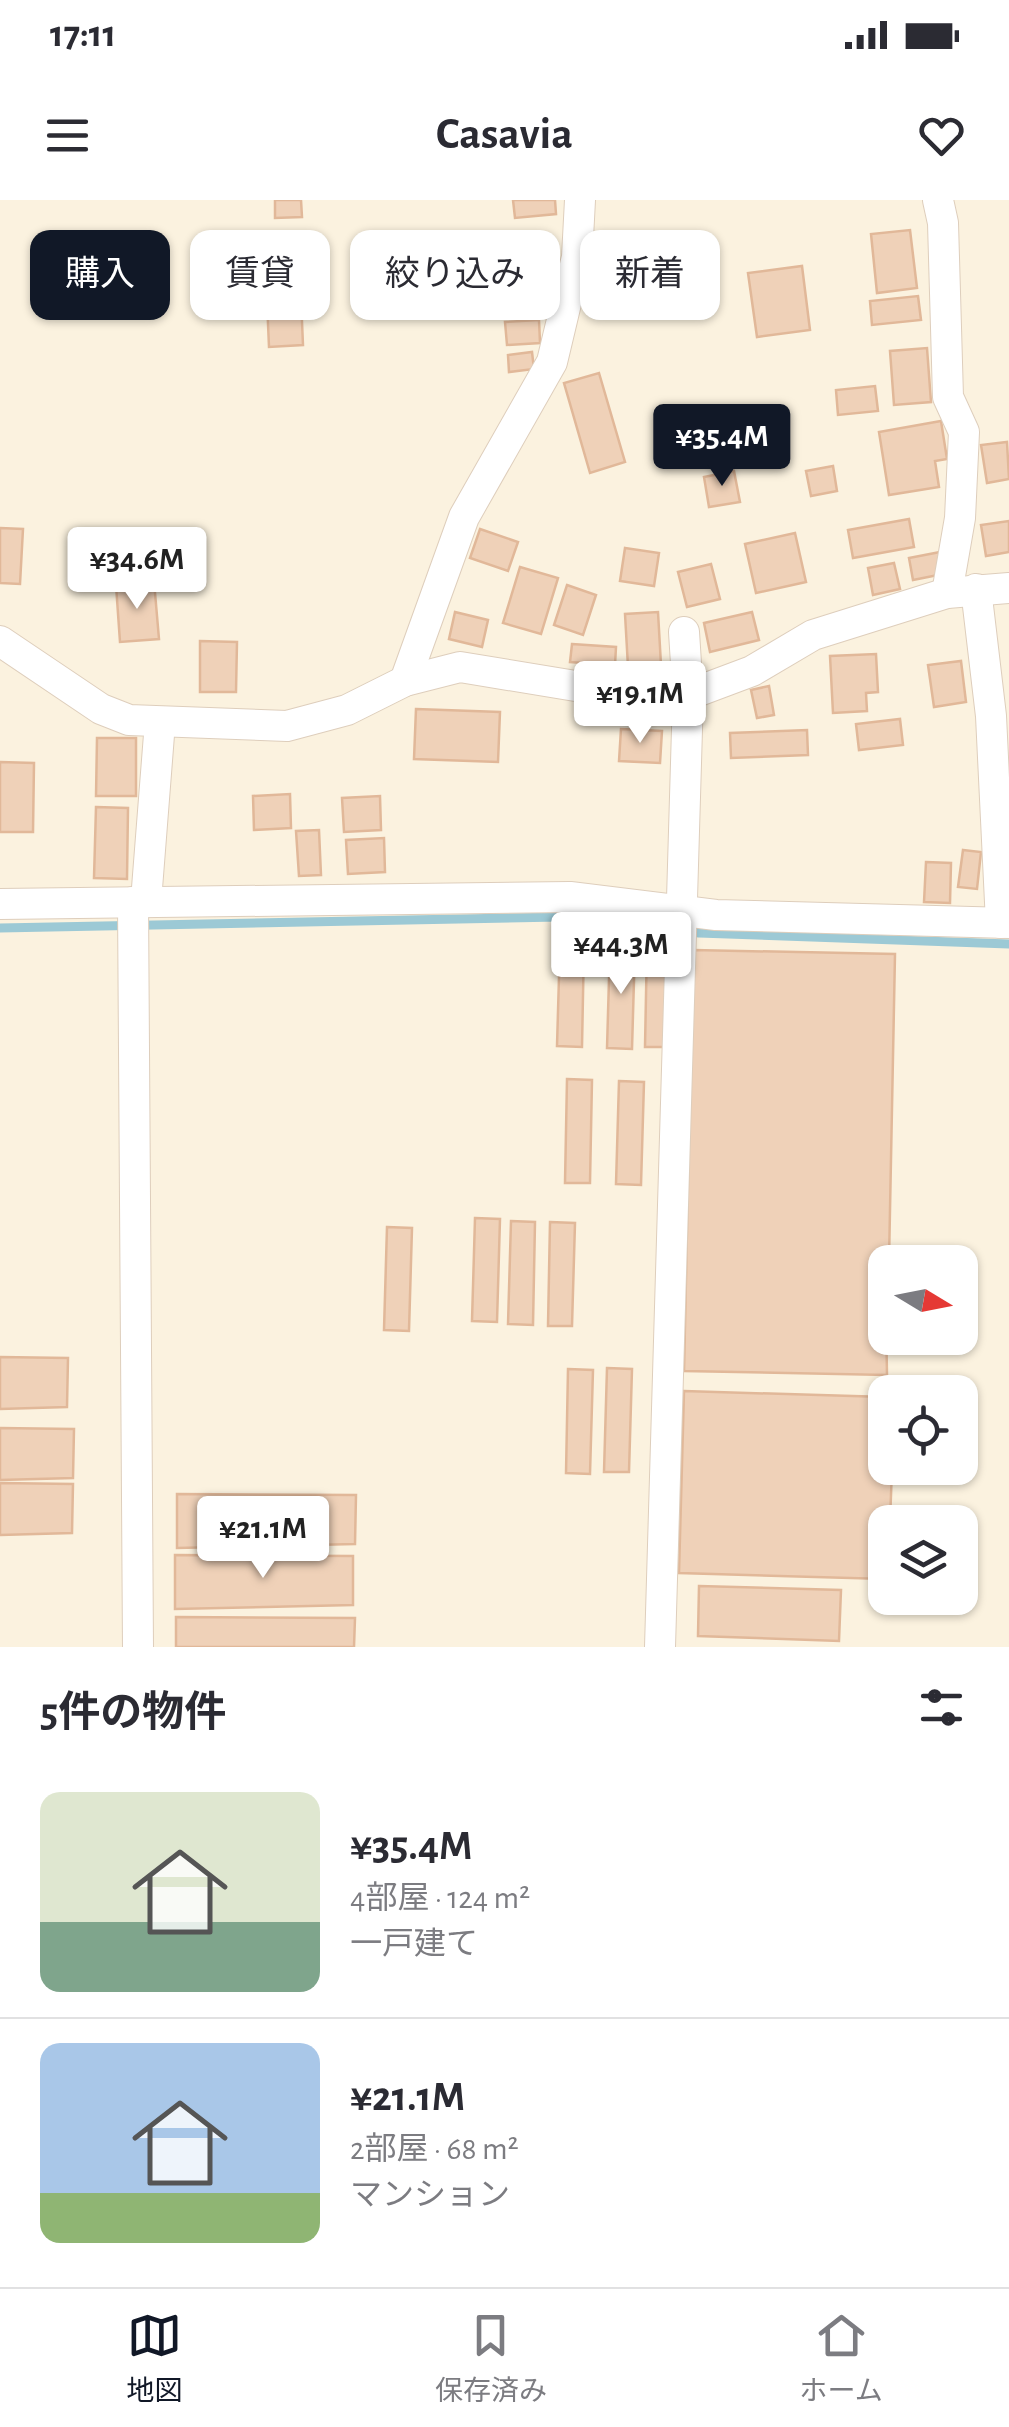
<!DOCTYPE html>
<html lang="ja">
<head>
<meta charset="utf-8">
<style>
  :root { --surface:#fff; --page:#f2f2f3; --text:#2b2b33; --muted:#7c7c81; --line:#e1e1e2; --accent:#111827 }
  body { margin:0; font-family:"Alegreya Sans","Noto Sans JP",sans-serif; background:var(--page); color:var(--text); height:100vh; display:flex; flex-direction:column; font-size:38px; white-space:nowrap }
  * { box-sizing:border-box; margin:0 }
  p { font-size:32px; color:var(--muted) }
  .icon { flex:none; width:55px; height:55px; fill:none; stroke:currentColor; stroke-width:2; stroke-linecap:round; stroke-linejoin:round }
  .map { position:relative; height:1447px; overflow:hidden }
  .drawer { display:flex; flex-direction:column; background:var(--surface); flex:1 }
  .drawer>* { flex:none }
  .top-card { position:absolute; left:30px; top:30px; width:950px; height:90px; display:flex; gap:20px }
  .needle { width:65px; rotate:100deg }
  .tools { position:absolute; left:868px; top:1045px; display:grid; gap:20px }
  .tools a { display:grid; place-items:center; width:110px; height:110px; border-radius:20px; background:var(--surface); box-shadow:0 2px 8px #0004; font-size:50px }
  .price { position:absolute; translate:-50% -85px; padding:0 22px; border-radius:10px; background:#fff; color:#222; font-size:32px; line-height:65px; filter:drop-shadow(0 2px 5px #0008) }
  .price::after { content:''; position:absolute; left:50%; top:60px; width:30px; height:22px; margin-left:-15px; background:inherit; clip-path:polygon(0 0,100% 0,50% 100%) }
  .price.active { background:var(--accent); color:#fff }
  ul { padding:0; list-style:none }
  li { display:flex; align-items:center; gap:30px; height:250px; padding:0 40px }
  li+li { border-top:2px solid var(--line) }
  li span { display:grid; place-items:center; flex:none; width:280px; height:200px; border-radius:20px; color:#555 }
  li>.icon { margin-inline-start:auto }
  span .icon { width:120px; height:120px; fill:#fffc; stroke-width:1 }
  li b { font-size:42px }
  h2 { display:flex; justify-content:space-between; align-items:center; height:120px; padding:0 40px; font-size:42px }
  .pill { padding:0 35px; border-radius:20px; background:var(--surface); box-shadow:0 2px 8px #0004; font-size:35px; line-height:90px }
  .pill.active { background:var(--accent); color:#fff }
  .status { display:flex; justify-content:space-between; align-items:center; height:70px; padding:0 50px; background:var(--surface); direction:ltr }
  .status svg { height:28px; fill:currentColor }
  header { display:flex; justify-content:space-between; align-items:center; height:130px; padding:0 40px; background:var(--surface); font-size:45px; font-weight:700 }
  .tab-bar { display:flex; justify-content:space-around; align-items:center; height:140px; border-top:2px solid var(--line); background:var(--surface); font-size:28px; color:var(--muted) }
  .tab-bar a { display:grid; justify-items:center; gap:5px }
  .tab-bar .active { color:var(--accent) }
  .map>svg:first-child { display:block }
  .lines { fill:none; stroke-linecap:round; stroke-linejoin:round }
  .stream { stroke:#9cc9d5; stroke-width:9 }
  .building { fill:#efd1b8; stroke:#e1b899; stroke-width:2.5 }
  .street-casing { stroke:#decebc; stroke-width:32 }
  .street { stroke:#fff; stroke-width:30 }
</style>
</head>
<body>
<div class="status"><b>17:11</b><svg viewBox="0 0 49 12"><path d="M0 12V9h3v3zM5 12V6h3v6zM10 12V3h3v9zM15 12V0h3v12zM26 1h20v11H26zM47 4h2v5h-2z"/></svg></div>
<header><svg class="icon" aria-label="menu" viewBox="0 0 24 24"><path d="M4 6h16M4 12h16M4 18h16"/></svg>Casavia<svg class="icon" aria-label="heart" viewBox="0 0 24 24"><path d="M12 20l-8-8c-3-5 5-10 8-4 3-6 11-1 8 4z"/></svg></header>
<div class="map">
<svg width="1009" height="1447" viewBox="0 0 1009 1447">
  <rect width="100%" height="100%" fill="#fbf2df"/>
  <g class="lines">
    <path class="stream" d="M0 728 559 717 699 733 1009 744"/>
  </g>
  <g class="building">
    <path d="M275 0H301L302 17 275 18Z"/>
    <path d="M513 0H555L556 14 515 18Z"/>
    <path d="M910 30 917 88 877 93 871 34Z"/>
    <path d="M541 43 544 78 504 82 501 47Z"/>
    <path d="M802 66 810 130 757 137 748 73Z"/>
    <path d="M300 75 303 145 269 147 266 77Z"/>
    <path d="M534 89 535 113 494 116 492 92Z"/>
    <path d="M918 96 921 120 872 125 870 101Z"/>
    <path d="M539 120 540 143 507 145 505 122Z"/>
    <path d="M927 148 931 202 894 205 890 151Z"/>
    <path d="M532 152 534 169 509 172 508 155Z"/>
    <path d="M599 173 625 262 590 273 564 183Z"/>
    <path d="M875 186 878 211 838 215 836 190Z"/>
    <path d="M941 221 947 259 935 261 939 287 889 295 879 232Z"/>
    <path d="M1007 242 1009 279 987 283 981 245Z"/>
    <path d="M833 266 837 291 811 296 806 271Z"/>
    <path d="M734 271 740 302 709 307 704 277Z"/>
    <path d="M909 319 914 347 853 358 848 330Z"/>
    <path d="M1009 321V352L986 356 981 325Z"/>
    <path d="M0 328 23 329 20 384 0 383Z"/>
    <path d="M480 329 518 342 508 371 470 358Z"/>
    <path d="M795 333 806 382 756 393 745 344Z"/>
    <path d="M625 348 659 353 654 386 620 381Z"/>
    <path d="M940 352 943 374 913 380 909 358Z"/>
    <path d="M894 363 900 389 873 395 868 368Z"/>
    <path d="M711 364 720 399 687 407 678 372Z"/>
    <path d="M520 367 558 378 541 434 503 423Z"/>
    <path d="M154 381 159 439 120 442 116 385Z"/>
    <path d="M567 385 596 395 583 435 554 425Z"/>
    <path d="M455 412 488 420 482 447 449 439Z"/>
    <path d="M658 412 661 465 628 467 625 414Z"/>
    <path d="M752 412 759 440 710 452 704 423Z"/>
    <path d="M200 441 237 442 236 492H200Z"/>
    <path d="M572 444 616 447 615 465 570 462Z"/>
    <path d="M876 454 878 492 866 493 867 511 833 513 830 456Z"/>
    <path d="M961 461 966 502 934 507 928 465Z"/>
    <path d="M769 486 774 515 757 518 751 490Z"/>
    <path d="M416 509 500 512 498 562 414 559Z"/>
    <path d="M900 519 903 545 859 550 856 524Z"/>
    <path d="M621 529 662 531 660 563 619 561Z"/>
    <path d="M807 530 808 555 731 558 730 533Z"/>
    <path d="M97 538H136V596H96Z"/>
    <path d="M0 562 34 563 33 632H0Z"/>
    <path d="M290 594 291 628 254 630 253 596Z"/>
    <path d="M380 596 381 630 344 632 342 598Z"/>
    <path d="M96 607 128 608 127 679 94 678Z"/>
    <path d="M319 630 321 675 299 676 296 631Z"/>
    <path d="M384 638 385 672 348 674 346 640Z"/>
    <path d="M963 650 981 652 977 689 958 687Z"/>
    <path d="M926 662 951 663 950 703 924 702Z"/>
    <path d="M560 743 584 744 582 847 557 846Z"/>
    <path d="M647 744H672L669 847H645Z"/>
    <path d="M610 745 635 746 632 849 607 848Z"/>
    <path d="M693 750 895 754 889 1062H885L887 1175 684 1171Z"/>
    <path d="M567 879 592 880 590 983H565Z"/>
    <path d="M619 881 644 882 641 985 616 984Z"/>
    <path d="M475 1018 500 1019 497 1122 472 1121Z"/>
    <path d="M511 1021 535 1022 533 1125 508 1124Z"/>
    <path d="M550 1022 575 1023 572 1126H548Z"/>
    <path d="M387 1027 412 1028 409 1131 384 1130Z"/>
    <path d="M0 1157 68 1158 67 1207 0 1209Z"/>
    <path d="M607 1168 632 1169 629 1272H604Z"/>
    <path d="M568 1169 593 1170 590 1274 566 1273Z"/>
    <path d="M684 1191 885 1197V1268H892L890 1322H885V1379L679 1373Z"/>
    <path d="M0 1228 74 1229 73 1278 0 1280Z"/>
    <path d="M0 1283 73 1284 72 1333 0 1335Z"/>
    <path d="M177 1294 356 1295 355 1344 177 1348Z"/>
    <path d="M175 1355 353 1356V1405L175 1409Z"/>
    <path d="M699 1386 841 1390 839 1441 698 1436Z"/>
    <path d="M176 1417 355 1418 354 1447H176Z"/>
  </g>
  <g class="lines">
    <g class="street-casing">
      <g id="street">
        <path d="M938 0 943 23 948 197 964 232 960 318 947 393"/>
        <path d="M976 389 991 516 1001 723"/>
        <path d="M0 441 101 509 129 520 287 526 347 510 405 481 460 467 630 495H688L752 471 813 435 947 393 1009 388"/>
        <path d="M405 481 464 317 552 162 577 57 580 0"/>
        <path d="M146 701 160 522"/>
        <path d="M133 702 138 1447"/>
        <path d="M0 704 570 697 716 715 1009 723"/>
        <path d="M660 1447 688 495 684 432"/>
      </g>
    </g>
    <use href="#street" class="street"/>
  </g>
</svg>
<div class="tools">
<a><svg class="needle" viewBox="-14 -14 28 28"><path d="M0-13l5 13h-10z" fill="#e53935"/><path d="M0 13l5-13h-10z" fill="#7c7c81"/></svg></a>
<a><svg class="icon" aria-label="locate" viewBox="0 0 24 24"><circle cx="12" cy="12" r="6"/><path d="M12 2v4M12 18v4M2 12h4M18 12h4"/></svg></a>
<a><svg class="icon" aria-label="layers" viewBox="0 0 24 24"><path d="M12 4l9 5-9 5-9-5zM3 14l9 5 9-5"/></svg></a>
</div>
<b class="price active" style="left:722px;top:289px">¥35.4M</b>
<b class="price" style="left:137px;top:412px">¥34.6M</b>
<b class="price" style="left:640px;top:546px">¥19.1M</b>
<b class="price" style="left:621px;top:797px">¥44.3M</b>
<b class="price" style="left:263px;top:1381px">¥21.1M</b>
<div class="top-card">
<a class="pill active">購入</a>
<a class="pill">賃貸</a>
<a class="pill">絞り込み</a>
<a class="pill">新着</a>
</div>
</div>
<section class="drawer">
<h2>5件の物件<svg class="icon" aria-label="filters" viewBox="0 0 24 24"><path d="M4 7h16M4 17h16"/><circle cx="9" cy="7" r="2"/><circle cx="15" cy="17" r="2"/></svg></h2>
<ul>
<li><span style="background:linear-gradient(#dfe7d0 65%,#7fa58c 0)"><svg class="icon" aria-label="home" viewBox="0 0 24 24"><path d="M3 11l9-7 9 7M6 9v11h12V9"/></svg></span><div><b>¥35.4M</b><p>4部屋 · 124 m²</p><p>一戸建て</p></div></li>
<li><span style="background:linear-gradient(#a9c7e8 75%,#8fb573 0)"><svg class="icon" aria-label="home" viewBox="0 0 24 24"><path d="M3 11l9-7 9 7M6 9v11h12V9"/></svg></span><div><b>¥21.1M</b><p>2部屋 · 68 m²</p><p>マンション</p></div></li>
</ul>
</section>
<nav class="tab-bar">
<a class="active"><svg class="icon" aria-label="map" viewBox="0 0 24 24"><path d="M3 6l6-2 6 2 6-2v14l-6 2-6-2-6 2zM9 4v14M15 6v14"/></svg>地図</a>
<a><svg class="icon" aria-label="saved" viewBox="0 0 24 24"><path d="M7 4h10v16l-5-4-5 4z"/></svg>保存済み</a>
<a><svg class="icon" aria-label="home" viewBox="0 0 24 24"><path d="M3 11l9-7 9 7M6 9v11h12V9"/></svg>ホーム</a>
</nav>
</body>
</html>
